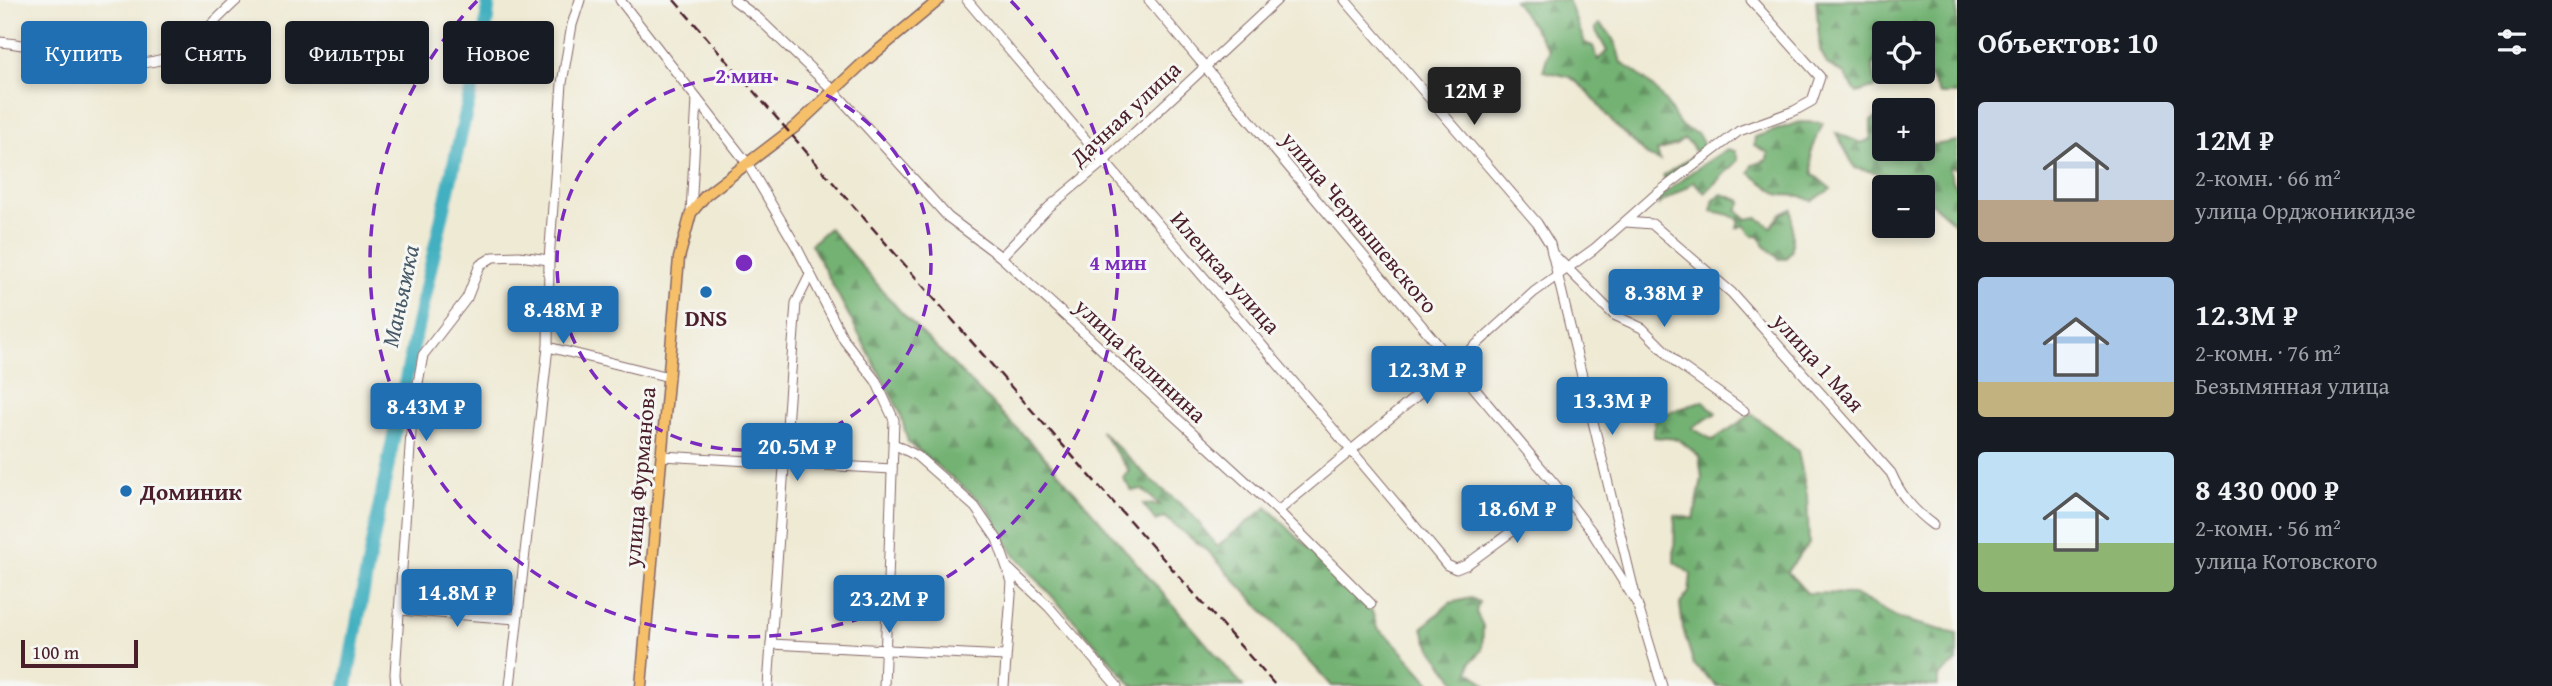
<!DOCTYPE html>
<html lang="ru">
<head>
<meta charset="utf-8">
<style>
  :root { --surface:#171b24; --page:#20242c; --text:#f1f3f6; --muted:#9ea1a6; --accent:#1f6fb2 }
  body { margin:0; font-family:"Gentium Book Plus",serif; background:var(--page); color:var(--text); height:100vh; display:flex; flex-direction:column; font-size:26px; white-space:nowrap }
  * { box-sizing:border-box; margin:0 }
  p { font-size:23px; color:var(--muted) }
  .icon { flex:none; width:38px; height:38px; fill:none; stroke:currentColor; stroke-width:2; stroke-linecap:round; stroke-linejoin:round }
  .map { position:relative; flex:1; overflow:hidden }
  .drawer { display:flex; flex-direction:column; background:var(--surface); width:595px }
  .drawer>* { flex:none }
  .guide { position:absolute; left:21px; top:21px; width:665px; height:63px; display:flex; gap:14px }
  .controls { position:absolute; left:1872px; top:21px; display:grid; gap:14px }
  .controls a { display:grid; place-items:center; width:63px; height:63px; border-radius:7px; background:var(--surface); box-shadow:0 4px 10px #0003; font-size:35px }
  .scale { position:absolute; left:21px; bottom:18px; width:117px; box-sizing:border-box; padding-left:7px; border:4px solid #4a1f2b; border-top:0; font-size:19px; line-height:24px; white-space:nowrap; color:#4a1f2b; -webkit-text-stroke:5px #f6f6f2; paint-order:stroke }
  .price { position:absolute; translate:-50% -60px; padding:0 16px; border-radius:7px; background:var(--accent); color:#fff; font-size:23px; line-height:46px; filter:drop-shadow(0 2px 4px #0008) }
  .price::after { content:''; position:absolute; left:50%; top:42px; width:21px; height:16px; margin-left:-10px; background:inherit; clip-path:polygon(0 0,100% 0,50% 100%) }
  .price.selected { background:#222; color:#fff }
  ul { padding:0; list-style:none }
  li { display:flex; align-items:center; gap:21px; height:175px; padding:0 21px }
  li span { display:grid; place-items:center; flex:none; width:196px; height:140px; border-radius:7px; color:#555 }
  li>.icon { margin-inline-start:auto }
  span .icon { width:84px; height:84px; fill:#fffc; stroke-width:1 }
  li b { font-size:30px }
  h2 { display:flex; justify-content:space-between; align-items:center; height:84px; padding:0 21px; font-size:30px }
  .pill { padding:0 24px; border-radius:7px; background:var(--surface); box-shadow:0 4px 10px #0003; font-size:24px; line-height:63px }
  .pill.selected { background:var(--accent); color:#fff }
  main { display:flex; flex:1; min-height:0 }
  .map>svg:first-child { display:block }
  .forest { fill:url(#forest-firs); stroke:#5e684f; stroke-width:2 }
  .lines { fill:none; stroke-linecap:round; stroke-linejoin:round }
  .river { stroke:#43b0c0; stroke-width:14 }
  .minor-casing { stroke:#846666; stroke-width:11 }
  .major-casing { stroke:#846666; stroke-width:13 }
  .minor { stroke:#fff; stroke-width:9 }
  .major { stroke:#f6c06b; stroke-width:10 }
  .rail { stroke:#4a1f2b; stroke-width:2.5; stroke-dasharray:10 5; stroke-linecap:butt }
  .ring { fill:none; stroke:#7b2cbf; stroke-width:3.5; stroke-dasharray:12 9 }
  .poi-dot { fill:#1f6fb2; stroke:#f6f6f2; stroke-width:2.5 }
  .labels { text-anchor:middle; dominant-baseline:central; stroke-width:6; stroke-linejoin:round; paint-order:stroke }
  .street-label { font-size:23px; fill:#4a1f2b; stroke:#f6f6f2 }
  .poi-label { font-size:23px; font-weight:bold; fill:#4a1f2b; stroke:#f6f6f2 }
  .water-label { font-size:24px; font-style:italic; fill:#475967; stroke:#f6f6f2 }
  .centre { fill:#7b2cbf; stroke:#f6f6f2; stroke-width:3.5 }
  .ring-label { font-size:21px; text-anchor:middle; font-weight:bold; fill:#7b2cbf; stroke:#f6f6f2; stroke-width:6; stroke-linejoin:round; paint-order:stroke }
</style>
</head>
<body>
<main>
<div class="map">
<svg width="1957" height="686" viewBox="0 0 1957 686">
  <defs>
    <pattern id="forest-firs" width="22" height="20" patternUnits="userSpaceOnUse" patternTransform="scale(1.75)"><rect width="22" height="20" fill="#73b273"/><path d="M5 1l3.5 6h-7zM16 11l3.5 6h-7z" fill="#60905f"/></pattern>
  </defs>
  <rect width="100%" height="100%" fill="#f6f6f2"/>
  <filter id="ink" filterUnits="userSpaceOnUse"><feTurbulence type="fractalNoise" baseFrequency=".0143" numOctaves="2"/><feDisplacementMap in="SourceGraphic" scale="14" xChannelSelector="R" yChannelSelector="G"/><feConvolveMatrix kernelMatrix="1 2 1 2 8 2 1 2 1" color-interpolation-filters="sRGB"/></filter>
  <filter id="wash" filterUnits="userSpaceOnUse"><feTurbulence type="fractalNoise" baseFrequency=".00686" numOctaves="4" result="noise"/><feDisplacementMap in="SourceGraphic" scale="28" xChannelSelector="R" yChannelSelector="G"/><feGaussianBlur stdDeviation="1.57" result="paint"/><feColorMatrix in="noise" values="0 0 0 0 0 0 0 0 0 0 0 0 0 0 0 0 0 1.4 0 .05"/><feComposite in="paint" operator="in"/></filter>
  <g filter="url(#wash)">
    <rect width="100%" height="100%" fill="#efead4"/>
    <g class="forest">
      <path d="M1514 0H1568L1585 43 1593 46 1598 60 1607 51 1595 29 1599 24C1612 31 1618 49 1621 63 1639 73 1655 87 1667 104 1679 121 1675 126 1698 134L1703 143V152L1693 164 1665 180 1663 176 1696 154 1691 144 1684 139 1676 145 1657 151 1660 161 1649 157 1613 123 1586 90 1570 77 1543 71 1549 50Z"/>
      <path d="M1816 0H1957V94H1940L1926 71 1930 52 1923 47V33H1885V54L1873 65 1876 87 1857 93 1844 74 1827 64 1820 50Z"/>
      <path d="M1885 112V149H1923V137L1934 145 1957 141V168L1950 167 1952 181 1957 187V225L1923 196V187H1913C1897 173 1876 174 1855 168L1836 133 1861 143 1871 139V121Z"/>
      <path d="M1800 122 1823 123 1811 153 1813 174 1831 189 1812 201 1801 196 1780 195 1749 173 1752 165 1767 160 1768 153 1754 145 1755 137Z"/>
      <path d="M1727 149 1735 151 1738 160 1705 193 1694 182 1658 205V199L1690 173Z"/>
      <path d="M1722 194 1742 201 1737 210 1747 219 1757 217 1771 227 1781 214 1792 209V250L1786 259H1779L1764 245 1760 237 1752 235 1744 225 1737 228 1739 220 1730 215 1711 211 1714 199Z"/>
      <path d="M829 228 900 311 1043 455 1243 686H1133L1013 553 987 507 908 442 900 412 811 244Z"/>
      <path d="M1703 401 1716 413 1692 428 1713 440 1752 414 1798 451 1807 495 1809 544 1787 571 1807 593 1854 594 1900 619 1957 634V661L1938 677V686H1717L1694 665 1683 629 1680 604 1689 592 1691 574 1674 562 1675 515 1694 519 1702 478 1699 456 1678 439 1654 437V422L1667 413Z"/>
      <path d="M1100 430 1150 479 1190 512 1217 546 1267 507 1372 611 1377 628 1393 641 1433 686H1332L1211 554 1164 517 1156 521 1143 504 1160 505 1142 489 1132 491 1123 478 1129 471Z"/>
      <path d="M1471 598 1479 602 1476 612 1483 626 1482 650 1470 663 1469 672 1481 680 1486 686H1459L1431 648 1422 628 1450 603Z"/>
    </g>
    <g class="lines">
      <path class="river" d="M346 686C384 464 435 245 486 26L489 0"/>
    </g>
  </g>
  <g filter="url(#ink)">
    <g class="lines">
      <g class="minor-casing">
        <g id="minor">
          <path d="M620 0 747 163 796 246 844 340 876 381 894 420 884 686"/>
          <path d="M734 0 758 18 834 91 948 217 1001 257 1278 511 1371 604"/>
          <path d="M967 0C1126 189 1290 374 1447 565L1456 569 1466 565 1563 494"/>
          <path d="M1149 0 1563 494 1592 532 1637 603 1662 686"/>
          <path d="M1345 0 1537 223 1550 244 1635 595"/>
          <path d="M0 42C52 46 120 78 171 56 193 46 218 17 237 0"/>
          <path d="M691 213 697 99"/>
          <path d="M1626 222 1652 224 1732 293 1891 473C1901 496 1914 511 1933 525"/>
          <path d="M1552 253 1614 315 1642 328 1678 364 1744 411"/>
          <path d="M1001 257 1049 207 1103 162 1277 0"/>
          <path d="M548 347 669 377"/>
          <path d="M894 444 917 456 975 507 997 539 1012 582 1004 686"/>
          <path d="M662 456 892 469"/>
          <path d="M1278 511 1454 365 1534 292 1594 249 1655 195 1739 131 1794 111 1812 101 1820 77 1751 0"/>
          <path d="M1009 569 1049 607 1117 686"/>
          <path d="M400 610 516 619"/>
          <path d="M771 644 1005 656"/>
          <path d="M396 686 395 674 412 417 423 355 467 298 480 265 493 257 519 256 549 260"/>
          <path d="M510 686 548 347 549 260 562 83 572 25 580 0"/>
          <path d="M768 686 796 303 810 275"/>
        </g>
      </g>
      <g class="major-casing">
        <path id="major" d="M641 686 679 258 691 213 706 195 795 127 863 63 939 0"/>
      </g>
      <use href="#minor" class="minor"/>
      <use href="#major" class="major"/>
      <path class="rail" d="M674 0 1005 380 1276 686"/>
    </g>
  </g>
  <g class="ring">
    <circle cx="744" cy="263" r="187"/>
    <path d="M1011 1A374 374 0 1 1 477 1"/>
  </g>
  <g class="poi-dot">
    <circle cx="706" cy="292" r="7"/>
    <circle cx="126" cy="491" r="7"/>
  </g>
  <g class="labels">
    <g class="street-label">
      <text transform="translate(1125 113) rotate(-43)">Дачная улица</text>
      <text transform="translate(1360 222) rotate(50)">улица Чернышевского</text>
      <text transform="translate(1226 272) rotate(49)">Илецкая улица</text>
      <text transform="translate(1141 360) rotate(43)">улица Калинина</text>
      <text transform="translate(1819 362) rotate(48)">улица 1 Мая</text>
      <text transform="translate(639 477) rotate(-85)">улица Фурманова</text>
    </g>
    <g class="poi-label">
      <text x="706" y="317">DNS</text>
      <text x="140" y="491" text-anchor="start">Доминик</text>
    </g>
    <g class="water-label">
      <text transform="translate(400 296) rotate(-78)">Маньяжка</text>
    </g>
  </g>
  <circle cx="744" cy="263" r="10" class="centre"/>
  <g class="ring-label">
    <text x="744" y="83">2 мин</text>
    <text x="1118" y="270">4 мин</text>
  </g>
</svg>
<div class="controls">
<a><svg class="icon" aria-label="locate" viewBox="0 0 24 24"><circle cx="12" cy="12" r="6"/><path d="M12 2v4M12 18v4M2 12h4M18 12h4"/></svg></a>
<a>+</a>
<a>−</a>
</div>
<div class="scale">100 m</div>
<b class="price selected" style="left:1474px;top:127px">12M ₽</b>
<b class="price" style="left:1664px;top:329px">8.38M ₽</b>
<b class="price" style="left:563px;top:346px">8.48M ₽</b>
<b class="price" style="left:1427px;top:406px">12.3M ₽</b>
<b class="price" style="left:1612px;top:437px">13.3M ₽</b>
<b class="price" style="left:426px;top:443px">8.43M ₽</b>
<b class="price" style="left:797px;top:483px">20.5M ₽</b>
<b class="price" style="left:1517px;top:545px">18.6M ₽</b>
<b class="price" style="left:457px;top:629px">14.8M ₽</b>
<b class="price" style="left:889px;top:635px">23.2M ₽</b>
<div class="guide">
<a class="pill selected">Купить</a>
<a class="pill">Снять</a>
<a class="pill">Фильтры</a>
<a class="pill">Новое</a>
</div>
</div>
<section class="drawer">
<h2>Объектов: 10<svg class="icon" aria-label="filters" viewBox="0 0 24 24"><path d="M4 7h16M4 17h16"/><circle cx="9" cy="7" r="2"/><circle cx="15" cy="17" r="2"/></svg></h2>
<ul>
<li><span style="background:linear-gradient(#c9d6e8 70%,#b9a48a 0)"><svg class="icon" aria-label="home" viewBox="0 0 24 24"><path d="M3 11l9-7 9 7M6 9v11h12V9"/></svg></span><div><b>12M ₽</b><p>2-комн. · 66 m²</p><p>улица Орджоникидзе</p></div></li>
<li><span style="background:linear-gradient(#a9c7e8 75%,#c2b280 0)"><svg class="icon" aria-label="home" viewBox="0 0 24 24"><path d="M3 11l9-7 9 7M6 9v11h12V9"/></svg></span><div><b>12.3M ₽</b><p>2-комн. · 76 m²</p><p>Безымянная улица</p></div></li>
<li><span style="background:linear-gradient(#bfe0f5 65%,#8fb573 0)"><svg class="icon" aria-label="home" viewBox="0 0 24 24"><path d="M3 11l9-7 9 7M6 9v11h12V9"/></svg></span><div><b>8 430 000 ₽</b><p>2-комн. · 56 m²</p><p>улица Котовского</p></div></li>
</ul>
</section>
</main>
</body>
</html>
